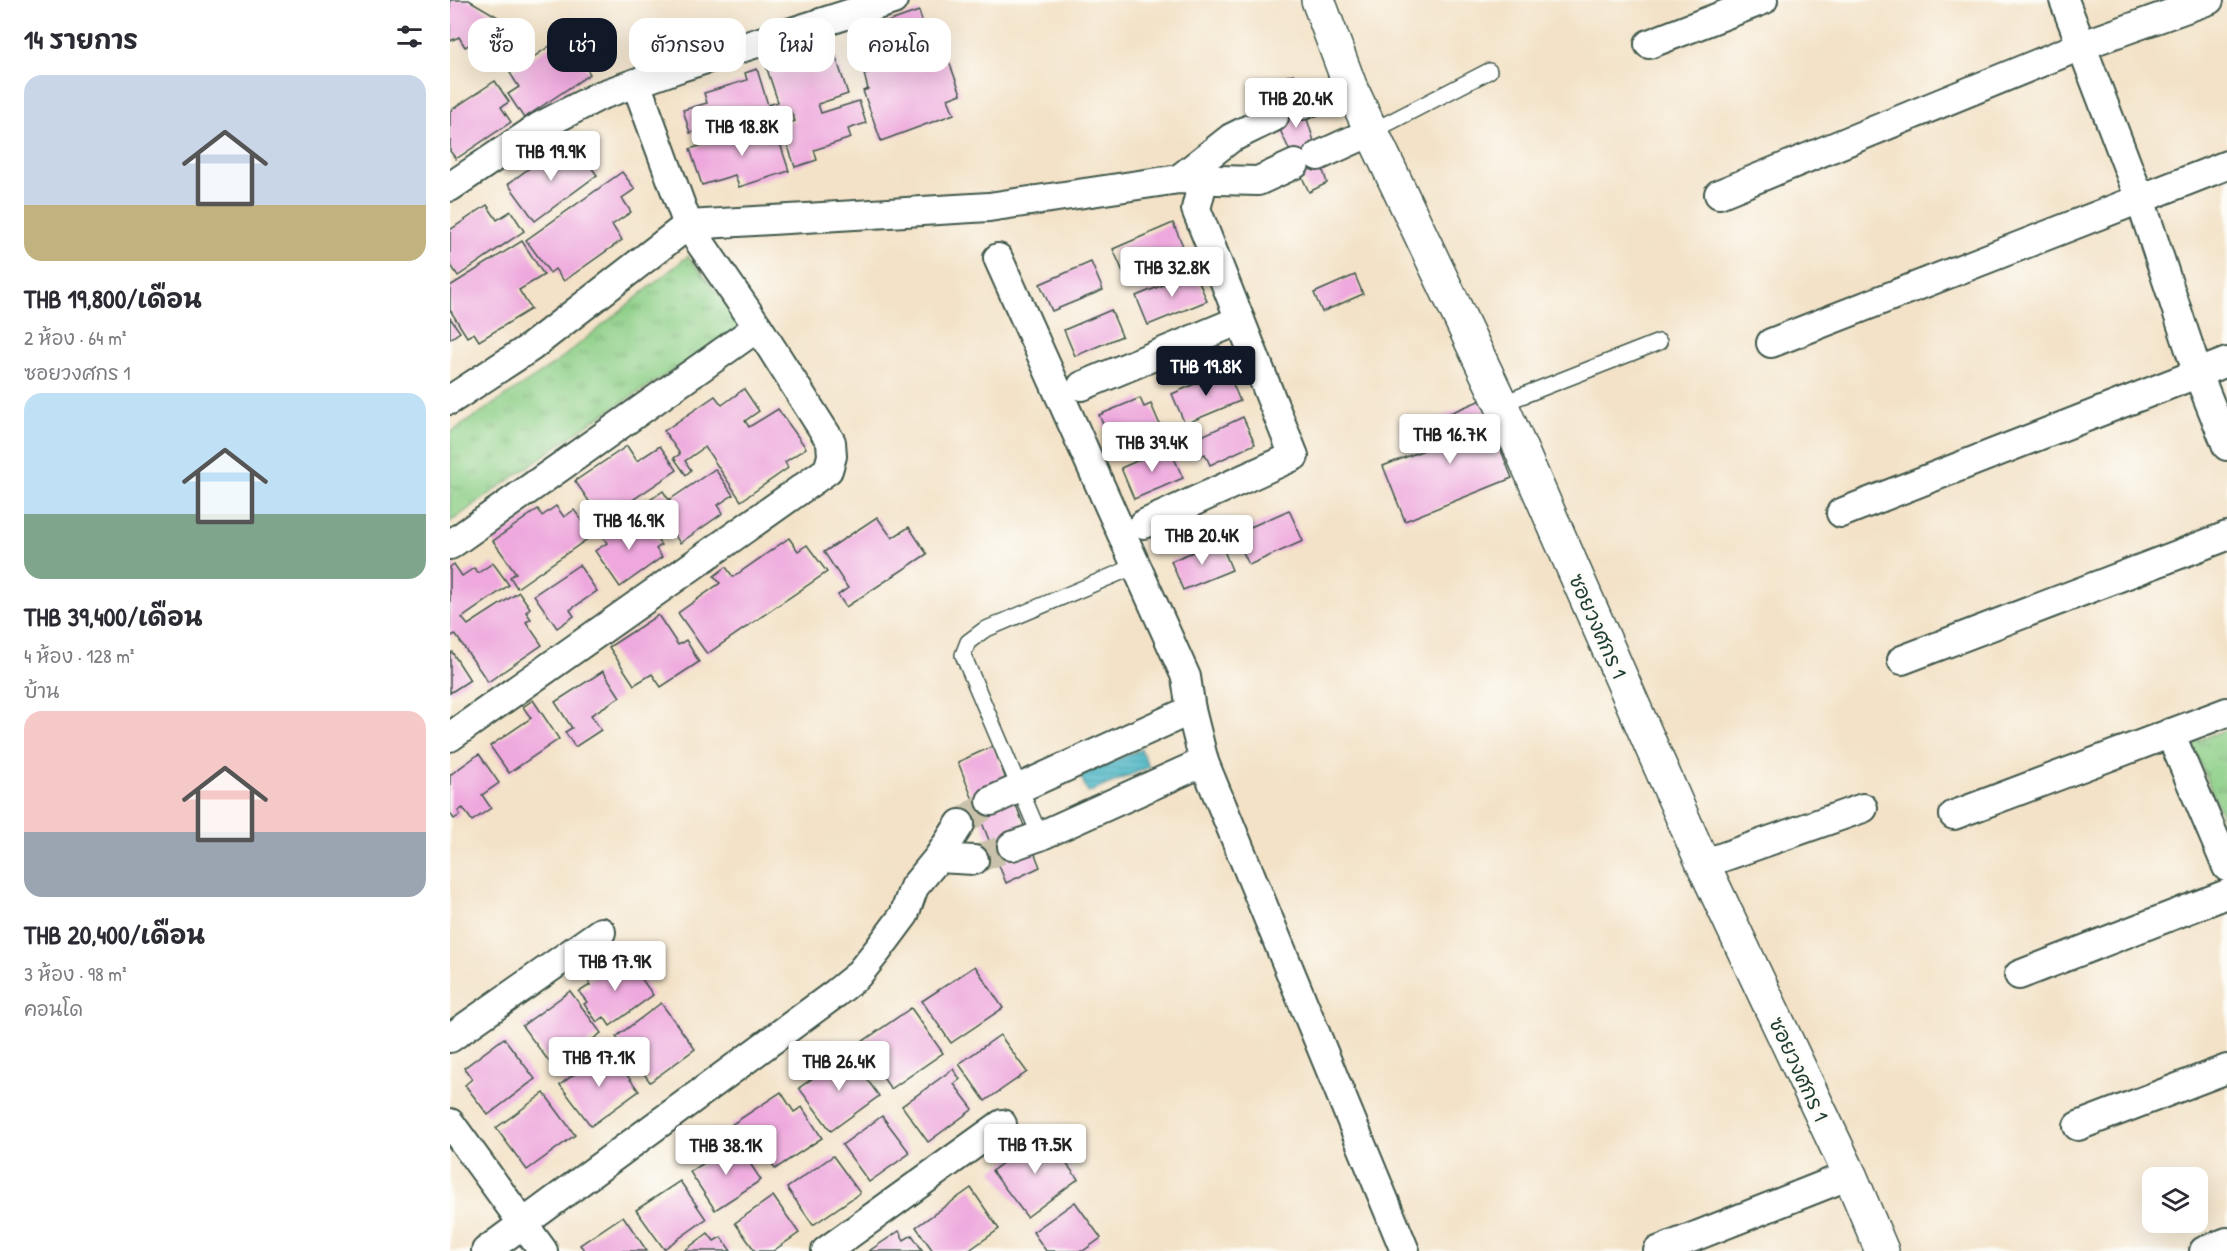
<!DOCTYPE html>
<html lang="th">
<head>
<meta charset="utf-8">
<style>
  :root { --surface:#fff; --page:#f2f2f3; --text:#2b2b33; --muted:#7c7c81; --accent:#111827 }
  body { margin:0; font-family:"Patrick Hand","Playpen Sans Thai",sans-serif; background:var(--page); color:var(--text); height:100vh; display:flex; flex-direction:column; font-size:22px; white-space:nowrap }
  * { box-sizing:border-box; margin:0 }
  p { font-size:20px; color:var(--muted) }
  .icon { flex:none; width:33px; height:33px; fill:none; stroke:currentColor; stroke-width:2; stroke-linecap:round; stroke-linejoin:round }
  .map { position:relative; flex:1; overflow:hidden }
  .side { display:flex; flex-direction:column; background:var(--surface); width:450px }
  .side>* { flex:none }
  .hud { position:absolute; left:18px; top:18px; width:570px; height:54px; display:flex; gap:12px }
  .buttons { position:absolute; left:1692px; top:1167px; display:grid; gap:12px }
  .buttons a { display:grid; place-items:center; width:66px; height:66px; border-radius:12px; background:var(--surface); box-shadow:0 6px 24px #0002; font-size:30px }
  .price { position:absolute; translate:-50% -51px; padding:0 14px; border-radius:6px; background:#fff; color:#222; font-size:20px; line-height:39px; filter:drop-shadow(0 2px 3px #0008) }
  .price::after { content:''; position:absolute; left:50%; top:36px; width:18px; height:14px; margin-left:-9px; background:inherit; clip-path:polygon(0 0,100% 0,50% 100%) }
  .price.on { background:var(--accent); color:#fff }
  ul { padding:0; list-style:none }
  li { display:grid; align-content:center; gap:12px; height:318px; padding:0 24px }
  li span { display:grid; place-items:center; height:186px; border-radius:18px; color:#555 }
  li>.icon { margin-inline-start:auto }
  span .icon { width:108px; height:108px; fill:#fffc; stroke-width:1 }
  li b { font-size:26px }
  h2 { display:flex; justify-content:space-between; align-items:center; height:72px; padding:0 24px; font-size:26px }
  .tag { padding:0 21px; border-radius:18px; background:var(--surface); box-shadow:0 6px 24px #0002; font-size:21px; line-height:54px }
  .tag.on { background:var(--accent); color:#fff }
  main { display:flex; flex:1; min-height:0 }
  .map>svg:first-child { display:block }
  .park { fill:url(#park-tufts); stroke:#56865e; stroke-width:1.5 }
  .water { fill:url(#water-rules); stroke:#347a7d; stroke-width:1.5 }
  .building { fill:#eea8dd }
  .lines { fill:none; stroke-linecap:round; stroke-linejoin:round }
  .street-tunnel { stroke:#c9c1aa; stroke-width:28; stroke-dasharray:28 14; stroke-linecap:butt }
  .lane-casing { stroke:#3f564a; stroke-width:18 }
  .street-casing { stroke:#3f564a; stroke-width:32 }
  .secondary-casing { stroke:#3f564a; stroke-width:36 }
  .lane { stroke:#fff; stroke-width:15 }
  .street { stroke:#fff; stroke-width:28 }
  .secondary { stroke:#fff; stroke-width:33 }
  .labels { text-anchor:middle; dominant-baseline:central; stroke-width:6; stroke-linejoin:round; paint-order:stroke }
  .street-label { font-size:21px; fill:#1f3d34; stroke:#fdfcf7 }
</style>
</head>
<body>
<main>
<section class="side">
<h2>14 รายการ<svg class="icon" aria-label="filters" viewBox="0 0 24 24"><path d="M4 7h16M4 17h16"/><circle cx="9" cy="7" r="2"/><circle cx="15" cy="17" r="2"/></svg></h2>
<ul>
<li><span style="background:linear-gradient(#c9d6e8 70%,#c2b280 0)"><svg class="icon" aria-label="home" viewBox="0 0 24 24"><path d="M3 11l9-7 9 7M6 9v11h12V9"/></svg></span><div><b>THB 19,800/เดือน</b><p>2 ห้อง · 64 m²</p><p>ซอยวงศกร 1</p></div></li>
<li><span style="background:linear-gradient(#bfe0f5 65%,#7fa58c 0)"><svg class="icon" aria-label="home" viewBox="0 0 24 24"><path d="M3 11l9-7 9 7M6 9v11h12V9"/></svg></span><div><b>THB 39,400/เดือน</b><p>4 ห้อง · 128 m²</p><p>บ้าน</p></div></li>
<li><span style="background:linear-gradient(#f6c9c9 65%,#9aa5b1 0)"><svg class="icon" aria-label="home" viewBox="0 0 24 24"><path d="M3 11l9-7 9 7M6 9v11h12V9"/></svg></span><div><b>THB 20,400/เดือน</b><p>3 ห้อง · 98 m²</p><p>คอนโด</p></div></li>
</ul>
</section>
<div class="map">
<svg width="1777" height="1251" viewBox="0 0 1777 1251">
  <defs>
    <pattern id="park-tufts" width="24" height="20" patternUnits="userSpaceOnUse" patternTransform="scale(1.5)"><rect width="24" height="20" fill="#8dcf87"/><path d="M3 7l-1-3M5 7V3M7 7l1-3M15 17l-1-3M17 17v-4M19 17l1-3" fill="none" stroke="#73a96f"/></pattern>
    <pattern id="water-rules" width="6" height="5" patternUnits="userSpaceOnUse" patternTransform="scale(1.5)"><rect width="6" height="5" fill="#4ab6c6"/><path d="M0 2.5h6" fill="none" stroke="#3d95a2"/></pattern>
  </defs>
  <rect width="100%" height="100%" fill="#fdfcf7"/>
  <filter id="ink" filterUnits="userSpaceOnUse"><feTurbulence type="fractalNoise" baseFrequency=".0167" numOctaves="2"/><feDisplacementMap in="SourceGraphic" scale="12" xChannelSelector="R" yChannelSelector="G"/><feConvolveMatrix kernelMatrix="1 2 1 2 8 2 1 2 1" color-interpolation-filters="sRGB"/></filter>
  <filter id="wash" filterUnits="userSpaceOnUse"><feTurbulence type="fractalNoise" baseFrequency=".008" numOctaves="4" result="noise"/><feDisplacementMap in="SourceGraphic" scale="24" xChannelSelector="R" yChannelSelector="G"/><feGaussianBlur stdDeviation="1.35" result="paint"/><feColorMatrix in="noise" values="0 0 0 0 0 0 0 0 0 0 0 0 0 0 0 0 0 1.4 0 .05"/><feComposite in="paint" operator="in"/></filter>
  <g filter="url(#wash)">
    <rect width="100%" height="100%" fill="#f3e2c7"/>
    <g class="park">
      <path d="M238 256 294 326 141 422 0 522V433L107 362Z"/>
      <path d="M1777 729V829L1742 743Z"/>
    </g>
    <path class="water" d="M691 749 699 767 638 793 630 775Z"/>
    <g id="blocks">
      <g class="building">
        <path d="M0 0H19L48 17 32 28 35 37 15 47 9 37 0 41Z"/>
        <path d="M469 11 475 30 483 27 494 55 478 60 480 67 498 59 511 94 498 99 504 114 431 141 413 91 418 89 414 74 424 71 414 44 417 42 414 30Z"/>
        <path d="M125 29 144 56 133 63 140 74 74 118 58 94 69 87 60 73Z"/>
        <path d="M381 42 398 94 368 104 371 113 409 101 416 123 398 129 401 138 364 150 367 160 345 167 331 126 345 121 341 112 276 132 273 124 240 133 233 110 257 103 254 93 297 80 295 73 307 69 318 105 328 102 315 63Z"/>
        <path d="M843 74 877 183 859 192 824 117 813 84Z"/>
        <path d="M45 81 59 102 51 107 61 122 6 159 0 151V111Z"/>
        <path d="M323 122 339 171 289 187 285 175 252 185 240 149Z"/>
        <path d="M112 144 127 164 135 159 147 175 85 221 58 184Z"/>
        <path d="M172 172 185 189 172 198 181 212 162 225 172 240 114 281 105 269 100 273 76 240Z"/>
        <path d="M37 205 47 220 61 211 74 231 8 276 0 264V230Z"/>
        <path d="M723 223 737 255 677 281 663 249Z"/>
        <path d="M72 241 94 275 69 290 81 309 29 341 24 333 17 337 0 310V286Z"/>
        <path d="M641 262 653 290 602 311 590 284Z"/>
        <path d="M745 272 757 301 698 325 686 296Z"/>
        <path d="M905 275 913 294 872 312 864 293Z"/>
        <path d="M661 310 672 336 625 356 614 330Z"/>
        <path d="M0 318 10 332 0 339Z"/>
        <path d="M777 370 790 401 735 424 722 394Z"/>
        <path d="M294 389 309 411 295 421 299 427 328 409 356 448 335 462 338 468 291 501 255 447 235 461 241 470 236 475 224 458 230 454 214 431 265 396 272 405Z"/>
        <path d="M690 398 694 407 701 404 713 432 666 452 649 415Z"/>
        <path d="M1031 400 1062 478 955 521 933 466 997 441 988 418Z"/>
        <path d="M793 417 805 444 760 465 755 454 748 457 741 441Z"/>
        <path d="M177 446 187 461 210 446 227 470 144 526 133 510 141 504 125 481Z"/>
        <path d="M719 447 733 478 684 499 671 468Z"/>
        <path d="M265 469 283 495 268 505 273 513 230 543 200 500 213 491 219 500Z"/>
        <path d="M106 506 114 517 124 510 143 535 67 588 60 577 66 573 43 541 88 509 92 516Z"/>
        <path d="M839 510 853 541 799 565 785 534Z"/>
        <path d="M427 517 442 538 459 527 477 554 396 607 388 595 398 588 374 552Z"/>
        <path d="M192 519 211 545 206 549 212 557 170 587 145 551 157 543 152 536 171 523 176 530Z"/>
        <path d="M339 538 348 551 357 545 377 572 257 654 228 613 270 583 264 576 276 567 283 577Z"/>
        <path d="M770 541 782 570 733 590 721 561Z"/>
        <path d="M43 563 59 585 12 618 18 625 69 592 80 608 76 612 81 619 76 622 92 645 38 682 5 634 0 637V567L4 564 12 576 24 568 28 573Z"/>
        <path d="M129 565 147 591 120 610 124 616 107 628 84 595Z"/>
        <path d="M208 615 228 645 236 640 249 662 211 687 202 674 184 685 159 647Z"/>
        <path d="M2 652 20 680 0 693V653Z"/>
        <path d="M153 671 170 697 141 715 151 730 125 747 115 732 122 728 105 702Z"/>
        <path d="M83 700 109 739 59 773 40 746 81 718 73 707Z"/>
        <path d="M543 746 590 867 556 883 508 762Z"/>
        <path d="M29 754 49 783 32 795 41 808 22 821 13 808 8 811 10 815 4 819 0 813V775Z"/>
        <path d="M175 955 203 995 160 1026 154 1017 147 1022 134 1004 137 1002 129 992 140 985 138 981Z"/>
        <path d="M525 966 553 1008 501 1043 472 1001Z"/>
        <path d="M120 991 151 1033 104 1068 72 1026Z"/>
        <path d="M211 1003 245 1049 200 1082 166 1037Z"/>
        <path d="M461 1008 493 1053 441 1089 409 1044Z"/>
        <path d="M550 1035 577 1072 535 1101 509 1064Z"/>
        <path d="M54 1038 85 1079 38 1115 15 1085 22 1079 14 1068Z"/>
        <path d="M157 1049 189 1091 141 1126 110 1085Z"/>
        <path d="M398 1053 429 1096 381 1131 349 1088Z"/>
        <path d="M503 1069 510 1079 504 1084 523 1109 478 1142 452 1106Z"/>
        <path d="M331 1092 344 1112 352 1107 372 1138 325 1169 309 1145 298 1153 281 1125Z"/>
        <path d="M94 1093 125 1135 77 1170 46 1128Z"/>
        <path d="M432 1116 460 1153 419 1182 392 1145Z"/>
        <path d="M593 1133 628 1179 577 1217 542 1171Z"/>
        <path d="M286 1142 311 1180 265 1210 240 1172Z"/>
        <path d="M383 1156 410 1193 363 1225 337 1188Z"/>
        <path d="M230 1181 256 1219 214 1249 186 1210Z"/>
        <path d="M521 1188 549 1229 518 1251H483L466 1227Z"/>
        <path d="M323 1196 349 1233 323 1251H305L285 1223Z"/>
        <path d="M625 1202 651 1238 633 1251H596L583 1232Z"/>
        <path d="M173 1216 197 1251H135L130 1245Z"/>
        <path d="M449 1231 454 1240 462 1235 473 1251H419Z"/>
        <path d="M258 1233 264 1241 271 1237 281 1251H234Z"/>
      </g>
    </g>
  </g>
  <g filter="url(#ink)">
    <use href="#blocks" fill-opacity="0" stroke="#3f564a" stroke-width="1.5"/>
    <g class="lines">
      <g class="street-tunnel">
        <path d="M510 824 541 801"/>
        <path d="M524 860 562 846"/>
      </g>
      <g class="lane-casing">
        <g id="lane">
          <path d="M923 131 1039 71"/>
          <path d="M1051 404 1209 342"/>
          <path d="M590 836 513 655 518 642 534 630 688 565"/>
        </g>
      </g>
      <g class="street-casing">
        <g id="street">
          <path d="M1614 0 1690 199 1748 374 1777 446"/>
          <path d="M1199 44 1313 0"/>
          <path d="M853 105 900 86"/>
          <path d="M868 156 923 131"/>
          <path d="M729 179 781 138 824 117"/>
          <path d="M0 187 89 127 149 96 231 67 443 0"/>
          <path d="M1269 194 1633 45 1759 0"/>
          <path d="M548 258 736 677 741 710 754 762 955 1251"/>
          <path d="M1321 343 1777 165"/>
          <path d="M632 386 790 320"/>
          <path d="M0 400 81 347 238 225 539 207 729 179 808 181 845 164"/>
          <path d="M1391 513 1777 362"/>
          <path d="M694 524 844 456 746 209 753 181"/>
          <path d="M0 545 308 327 238 225 186 83"/>
          <path d="M1452 660 1777 536"/>
          <path d="M1720 733 1777 867"/>
          <path d="M0 737 378 470 382 456 381 442 308 327"/>
          <path d="M541 801 741 710"/>
          <path d="M1504 815 1777 712"/>
          <path d="M510 824 488 858 524 860"/>
          <path d="M562 846 590 836 754 762"/>
          <path d="M1253 864 1413 808"/>
          <path d="M1569 975 1777 894"/>
          <path d="M0 1038 151 932"/>
          <path d="M0 1123 93 1251"/>
          <path d="M1628 1126 1777 1069"/>
          <path d="M36 1251 386 993 407 976 428 950 454 915 464 887 488 858"/>
          <path d="M376 1251 552 1124"/>
          <path d="M1208 1251 1400 1175"/>
          <path d="M1754 1251 1777 1242"/>
        </g>
      </g>
      <g class="secondary-casing">
        <path id="secondary" d="M868 0 900 86 1051 404 1253 864 1400 1175 1432 1251"/>
      </g>
      <use href="#lane" class="lane"/>
      <use href="#street" class="street"/>
      <use href="#secondary" class="secondary"/>
    </g>
  </g>
  <g class="labels">
    <g class="street-label">
      <text transform="translate(1148 626) rotate(66)">ซอยวงศกร 1</text>
      <text transform="translate(1349 1069) rotate(65)">ซอยวงศกร 1</text>
    </g>
  </g>
</svg>
<div class="buttons">
<a><svg class="icon" aria-label="layers" viewBox="0 0 24 24"><path d="M12 4l9 5-9 5-9-5zM3 14l9 5 9-5"/></svg></a>
</div>
<b class="price" style="left:846px;top:129px">THB 20.4K</b>
<b class="price" style="left:292px;top:157px">THB 18.8K</b>
<b class="price" style="left:101px;top:182px">THB 19.9K</b>
<b class="price" style="left:722px;top:298px">THB 32.8K</b>
<b class="price on" style="left:756px;top:397px">THB 19.8K</b>
<b class="price" style="left:1000px;top:465px">THB 16.7K</b>
<b class="price" style="left:702px;top:473px">THB 39.4K</b>
<b class="price" style="left:179px;top:551px">THB 16.9K</b>
<b class="price" style="left:752px;top:566px">THB 20.4K</b>
<b class="price" style="left:165px;top:992px">THB 17.9K</b>
<b class="price" style="left:149px;top:1088px">THB 17.1K</b>
<b class="price" style="left:389px;top:1092px">THB 26.4K</b>
<b class="price" style="left:585px;top:1175px">THB 17.5K</b>
<b class="price" style="left:276px;top:1176px">THB 38.1K</b>
<div class="hud">
<a class="tag">ซื้อ</a>
<a class="tag on">เช่า</a>
<a class="tag">ตัวกรอง</a>
<a class="tag">ใหม่</a>
<a class="tag">คอนโด</a>
</div>
</div>
</main>
</body>
</html>
